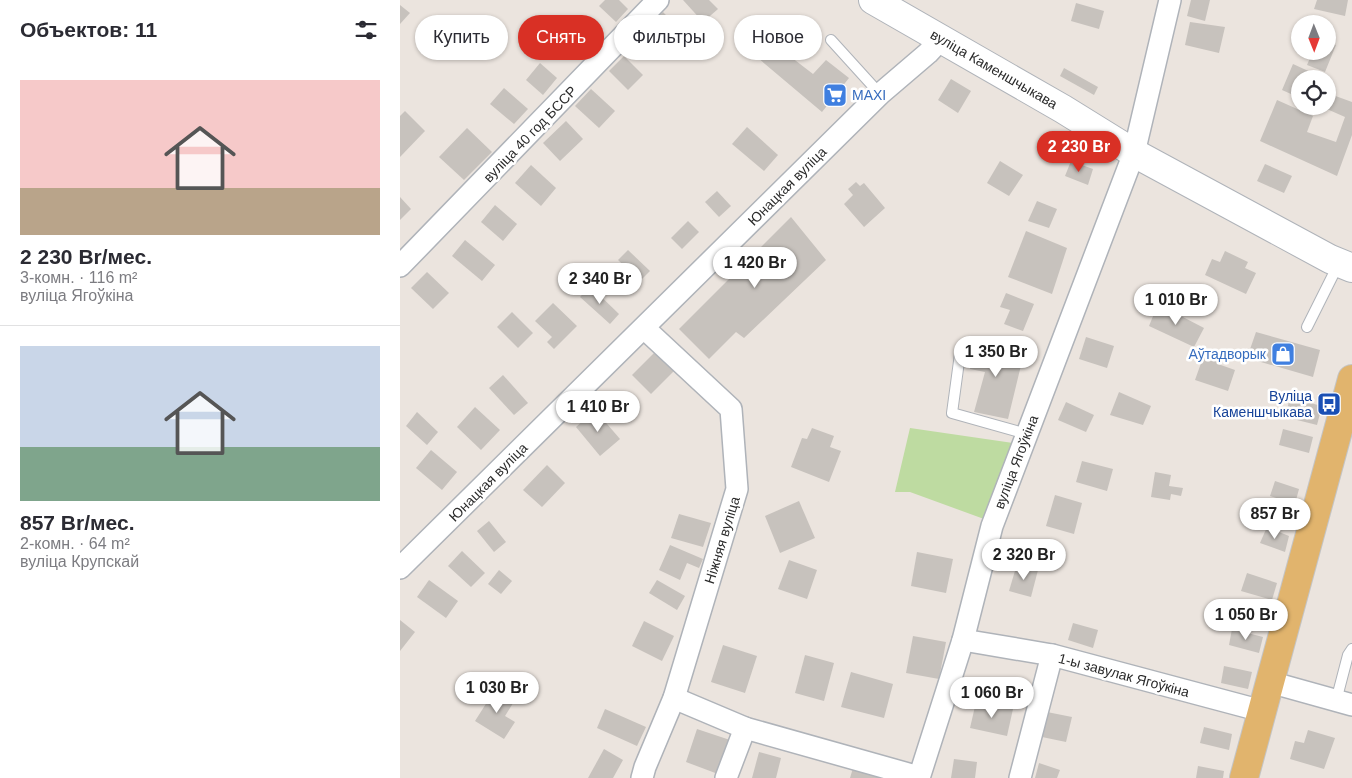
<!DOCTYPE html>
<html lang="ru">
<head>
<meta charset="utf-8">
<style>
  :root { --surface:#fff; --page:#f2f2f3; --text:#2b2b33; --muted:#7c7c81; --line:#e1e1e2; --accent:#d93025 }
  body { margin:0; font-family:Arial,sans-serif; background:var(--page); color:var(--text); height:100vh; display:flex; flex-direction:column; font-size:19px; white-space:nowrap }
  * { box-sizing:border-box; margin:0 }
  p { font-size:16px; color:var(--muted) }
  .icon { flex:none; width:28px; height:28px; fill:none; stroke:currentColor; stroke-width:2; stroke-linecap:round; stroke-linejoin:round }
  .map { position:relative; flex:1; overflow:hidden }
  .details { display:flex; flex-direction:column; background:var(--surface); width:400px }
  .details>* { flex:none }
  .banner { position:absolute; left:15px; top:15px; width:475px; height:45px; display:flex; gap:10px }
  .needle { width:32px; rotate:179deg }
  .fabs { position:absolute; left:891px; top:15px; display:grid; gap:10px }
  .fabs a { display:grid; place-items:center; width:45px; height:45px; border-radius:50%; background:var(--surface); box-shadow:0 1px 4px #0004; font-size:25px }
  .price { position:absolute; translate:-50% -42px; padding:0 11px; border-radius:18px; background:#fff; color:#222; font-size:16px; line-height:32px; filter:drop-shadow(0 1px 2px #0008) }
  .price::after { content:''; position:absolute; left:50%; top:30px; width:15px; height:11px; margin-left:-8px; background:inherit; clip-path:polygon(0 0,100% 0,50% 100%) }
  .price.selected { background:var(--accent); color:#fff }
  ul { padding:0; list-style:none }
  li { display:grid; align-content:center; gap:10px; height:265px; padding:0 20px }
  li+li { border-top:1px solid var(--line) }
  li span { display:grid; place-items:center; height:155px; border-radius:0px; color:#555 }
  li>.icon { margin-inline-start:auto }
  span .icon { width:90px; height:90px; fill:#fffc; stroke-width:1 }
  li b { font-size:21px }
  h2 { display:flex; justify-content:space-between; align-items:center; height:60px; padding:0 20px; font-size:21px }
  .chip { padding:0 18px; border-radius:22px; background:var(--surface); box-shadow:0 1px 4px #0004; font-size:18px; line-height:45px }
  .chip.selected { background:var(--accent); color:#fff }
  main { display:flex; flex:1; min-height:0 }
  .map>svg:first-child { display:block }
  .green { fill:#bedba1 }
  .building { fill:#c7c2bd }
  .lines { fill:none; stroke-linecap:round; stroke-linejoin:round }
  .lane-casing { stroke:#afb3b9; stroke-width:12 }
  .street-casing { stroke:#afb3b9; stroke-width:24 }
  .secondary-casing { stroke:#afb3b9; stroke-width:30 }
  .primary-casing { stroke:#c4c4c4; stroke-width:30 }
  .lane { stroke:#fff; stroke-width:10 }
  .street { stroke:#fff; stroke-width:21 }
  .secondary { stroke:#fff; stroke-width:28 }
  .primary { stroke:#e1b46d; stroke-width:28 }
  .labels { text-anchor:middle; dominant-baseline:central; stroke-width:5; stroke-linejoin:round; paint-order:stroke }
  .street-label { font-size:14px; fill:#2b2b2b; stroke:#fff }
  .shop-label { font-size:14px; fill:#366cbe; stroke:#fff; text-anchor:start }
  .transit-label { font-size:14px; fill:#164399; stroke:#fff; text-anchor:end }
</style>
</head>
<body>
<main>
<section class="details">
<h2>Объектов: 11<svg class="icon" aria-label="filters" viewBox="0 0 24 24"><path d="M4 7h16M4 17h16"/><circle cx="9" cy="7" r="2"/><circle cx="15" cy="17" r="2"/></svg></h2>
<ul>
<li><span style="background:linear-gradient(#f6c9c9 70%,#b9a48a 0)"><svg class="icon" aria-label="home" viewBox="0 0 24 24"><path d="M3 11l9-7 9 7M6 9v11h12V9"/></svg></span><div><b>2 230 Br/мес.</b><p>3-комн. · 116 m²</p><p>вуліца Ягоўкіна</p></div></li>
<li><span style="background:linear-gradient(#c9d6e8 65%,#7fa58c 0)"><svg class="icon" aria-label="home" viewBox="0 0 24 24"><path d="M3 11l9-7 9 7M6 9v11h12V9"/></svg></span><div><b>857 Br/мес.</b><p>2-комн. · 64 m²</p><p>вуліца Крупскай</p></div></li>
</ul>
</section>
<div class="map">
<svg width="952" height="778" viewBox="0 0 952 778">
  <rect width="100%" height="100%" fill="#ebe4de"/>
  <path class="green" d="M510 428 613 443 584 519 510 492H495Z"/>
  <g class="building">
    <path d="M205 0H219L228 9 216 22 199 6Z"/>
    <path d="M283 0H309L318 9 303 22Z"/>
    <path d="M791 0H810L805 21 787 16Z"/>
    <path d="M917 0H948L945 16 914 9Z"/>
    <path d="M676 3 704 11 699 29 671 21Z"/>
    <path d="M0 5 10 13 0 24Z"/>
    <path d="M263 12 283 33 263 52 243 31Z"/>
    <path d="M790 22 825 27 819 53 785 45Z"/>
    <path d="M352 27 413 74 426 60 449 78 422 112 339 42Z"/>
    <path d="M172 29 188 45 174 59 158 44Z"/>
    <path d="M928 41 936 45 925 72 907 65 913 51H928Z"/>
    <path d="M224 56 243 75 228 90 209 71Z"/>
    <path d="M140 63 157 78 143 95 126 80Z"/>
    <path d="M893 64 926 79H900V98L882 90Z"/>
    <path d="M664 68 698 87 694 95 660 76Z"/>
    <path d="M551 79 571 91 558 113 538 100Z"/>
    <path d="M928 80 932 82 930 94 952 102V135L937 176 860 141 877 100 913 116 907 132 936 142 945 117 920 106H928Z"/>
    <path d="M104 88 128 109 114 124 90 104Z"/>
    <path d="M191 89 215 111 199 128 175 106Z"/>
    <path d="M5 111 25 131 0 157V116Z"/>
    <path d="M166 121 183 139 160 161 143 143Z"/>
    <path d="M347 127 378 155 364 171 332 144Z"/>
    <path d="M67 128 92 152 64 180 39 157Z"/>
    <path d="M600 161 623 175 609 196 587 183Z"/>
    <path d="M671 161 693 169 688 185 665 176Z"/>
    <path d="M865 164 892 176 884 193 857 181Z"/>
    <path d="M131 165 156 188 141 206 115 183Z"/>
    <path d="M456 182 460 186 464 183 485 208 464 227 444 204 453 195 448 189Z"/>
    <path d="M317 191 331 206 319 217 305 202Z"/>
    <path d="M0 197 11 209 0 220Z"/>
    <path d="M637 201 657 209 649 228 628 221Z"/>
    <path d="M95 205 117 224 103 241 81 222Z"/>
    <path d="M391 217 426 260 344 338 336 332 309 359 279 329Z"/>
    <path d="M288 221 299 232 282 249 271 238Z"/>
    <path d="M626 231 667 248 652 294 608 277Z"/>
    <path d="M65 240 95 265 82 281 52 256Z"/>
    <path d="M228 250 250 271 240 281 218 260Z"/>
    <path d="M825 251 848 262 845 268 856 273 846 294 805 275 812 259 820 262Z"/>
    <path d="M27 272 49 293 33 309 11 288Z"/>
    <path d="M190 286 219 314 210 324 180 297Z"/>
    <path d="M606 293 634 304 623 331 604 324 610 310 600 307Z"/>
    <path d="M153 303 177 326 154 349 147 342 152 337 135 321Z"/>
    <path d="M758 304 804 328 794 347 749 326Z"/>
    <path d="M112 312 133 333 118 348 97 327Z"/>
    <path d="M856 332 920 350 913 377 847 358Z"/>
    <path d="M686 337 714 346 707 368 679 359Z"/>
    <path d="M577 341 624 353 608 419 574 412 585 372 570 369Z"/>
    <path d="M257 350 276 369 251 394 232 375Z"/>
    <path d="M805 352 821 357 818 364 835 370 828 391 795 380Z"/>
    <path d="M103 375 128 403 114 415 89 388Z"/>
    <path d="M719 392 751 406 743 425 710 415Z"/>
    <path d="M890 398 922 406 917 425 885 417Z"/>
    <path d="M666 402 694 415 686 432 658 420Z"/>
    <path d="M75 407 100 430 81 450 57 427Z"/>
    <path d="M195 410 220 439 200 456 176 427Z"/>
    <path d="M17 412 38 432 27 445 6 426Z"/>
    <path d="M412 428 434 436 430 447 441 451 429 482 391 467 402 438 407 439Z"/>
    <path d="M883 429 913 437 909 453 879 445Z"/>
    <path d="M31 450 57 472 42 490 16 468Z"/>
    <path d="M682 461 713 469 707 491 676 482Z"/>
    <path d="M147 465 165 483 142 507 123 490Z"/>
    <path d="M755 472 771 475 769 486 783 488 781 496 771 494 770 500 751 497Z"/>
    <path d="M875 481 899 489 895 504 870 496Z"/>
    <path d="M655 495 682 503 674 534 646 526Z"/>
    <path d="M399 501 415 538 380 553 365 516Z"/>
    <path d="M279 514 311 523 303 547 271 538Z"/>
    <path d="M89 521 106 542 94 552 77 531Z"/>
    <path d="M867 527 889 536 885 552 860 543Z"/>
    <path d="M270 545 303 559 299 568 287 563 280 580 259 570Z"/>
    <path d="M62 551 85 573 71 587 48 566Z"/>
    <path d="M517 552 553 559 546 593 511 586Z"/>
    <path d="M389 560 417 570 407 599 378 589Z"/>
    <path d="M617 564 638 570 631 597 609 591Z"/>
    <path d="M99 570 112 581 101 594 88 584Z"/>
    <path d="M847 573 877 583 872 600 841 591Z"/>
    <path d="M29 580 58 601 46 618 17 597Z"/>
    <path d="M257 580 285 596 277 610 249 593Z"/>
    <path d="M0 620 15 632 0 651Z"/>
    <path d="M244 621 274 636 262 661 232 646Z"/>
    <path d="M673 623 698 630 693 648 668 640Z"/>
    <path d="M832 629 863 637 859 653 829 645Z"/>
    <path d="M513 636 546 642 539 679 506 673Z"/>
    <path d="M323 645 357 656 345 693 311 682Z"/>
    <path d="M405 655 434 663 424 701 395 693Z"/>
    <path d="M824 666 852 672 848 689 821 683Z"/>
    <path d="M451 672 493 684 484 718 441 707Z"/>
    <path d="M96 688 115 700 105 716 115 722 104 739 75 721Z"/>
    <path d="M576 702 613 709 607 736 570 728Z"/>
    <path d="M205 709 246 727 237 746 197 728Z"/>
    <path d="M647 712 672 717 666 742 642 737Z"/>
    <path d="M804 727 832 734 829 750 800 743Z"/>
    <path d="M297 729 330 740 318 774 286 762Z"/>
    <path d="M908 730 935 738 924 769 890 759 895 741 904 743Z"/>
    <path d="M204 749 223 760 213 778H188Z"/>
    <path d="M359 752 381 758 376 778H352Z"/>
    <path d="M554 759 577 762 575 778H551Z"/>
    <path d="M639 763 660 770 657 778H635Z"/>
    <path d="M798 766 824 771 823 778H796Z"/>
    <path d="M453 768 488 778H450Z"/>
  </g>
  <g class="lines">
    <g class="lane-casing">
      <g id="lane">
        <path d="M431 40 480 94"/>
        <path d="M907 327 939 263"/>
        <path d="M560 354 552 413 627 434"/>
        <path d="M936 701 948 655 952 649"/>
      </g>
    </g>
    <g class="street-casing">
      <g id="street">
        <path d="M0 266 258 0"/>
        <path d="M0 568 480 94 528 53 541 39"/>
        <path d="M563 640 652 655"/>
        <path d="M870 682 952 705"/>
        <path d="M274 698 345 728"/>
        <path d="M242 778 245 767 274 698 337 489 331 409 244 328"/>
        <path d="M326 778 345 728 519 777"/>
        <path d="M519 778 563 640 592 526 734 153 770 0"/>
        <path d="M620 778 652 655 862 711"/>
      </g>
    </g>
    <g class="secondary-casing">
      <path id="secondary" d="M473 0 663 109 734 153 930 259 952 268"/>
    </g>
    <g class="primary-casing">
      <path id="primary" d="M844 778 952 379"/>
    </g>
    <use href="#lane" class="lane"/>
    <use href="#street" class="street"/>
    <use href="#secondary" class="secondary"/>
    <use href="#primary" class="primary"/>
  </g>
  <defs>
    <g id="supermarket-square" transform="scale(1.25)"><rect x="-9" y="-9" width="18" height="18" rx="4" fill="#3f7fe0" stroke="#fff"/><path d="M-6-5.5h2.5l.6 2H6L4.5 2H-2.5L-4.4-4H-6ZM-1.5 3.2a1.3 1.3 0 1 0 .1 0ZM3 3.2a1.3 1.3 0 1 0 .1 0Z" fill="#fff"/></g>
    <g id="shop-square" transform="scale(1.25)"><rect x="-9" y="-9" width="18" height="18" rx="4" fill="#3f7fe0" stroke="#fff"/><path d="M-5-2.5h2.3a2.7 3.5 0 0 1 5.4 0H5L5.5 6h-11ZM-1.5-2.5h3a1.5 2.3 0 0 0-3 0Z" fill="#fff"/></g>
    <g id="bus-square" transform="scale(1.25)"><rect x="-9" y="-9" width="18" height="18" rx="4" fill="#1a4fb4" stroke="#fff"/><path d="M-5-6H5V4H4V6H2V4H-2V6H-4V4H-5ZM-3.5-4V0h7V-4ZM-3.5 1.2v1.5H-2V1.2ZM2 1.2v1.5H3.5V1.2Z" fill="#fff"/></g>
  </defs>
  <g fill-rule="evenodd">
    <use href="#supermarket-square" x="435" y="95"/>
    <use href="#shop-square" x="883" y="354"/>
    <use href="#bus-square" x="929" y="404"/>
  </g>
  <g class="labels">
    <g class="street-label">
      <text transform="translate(594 69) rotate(30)">вуліца Каменшчыкава</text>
      <text transform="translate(130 134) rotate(-46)">вуліца 40 год БССР</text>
      <text transform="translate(387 186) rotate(-45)">Юнацкая вуліца</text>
      <text transform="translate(616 462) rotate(-69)">вуліца Ягоўкіна</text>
      <text transform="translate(88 482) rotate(-45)">Юнацкая вуліца</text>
      <text transform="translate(322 540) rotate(-73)">Ніжняя вуліца</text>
      <text transform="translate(724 675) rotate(15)">1-ы завулак Ягоўкіна</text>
    </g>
    <g class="shop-label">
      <text x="452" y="95">MAXI</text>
      <text x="866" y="354" text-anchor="end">Аўтадворык</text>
    </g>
    <g class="transit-label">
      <text x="912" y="396">Вуліца<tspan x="912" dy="16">Каменшчыкава</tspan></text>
    </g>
  </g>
</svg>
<div class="fabs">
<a><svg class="needle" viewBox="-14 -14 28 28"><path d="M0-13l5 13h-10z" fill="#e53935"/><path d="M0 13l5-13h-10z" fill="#7c7c81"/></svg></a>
<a><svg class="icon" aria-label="locate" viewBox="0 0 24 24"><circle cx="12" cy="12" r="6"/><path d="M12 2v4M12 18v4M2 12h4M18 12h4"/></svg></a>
</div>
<b class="price selected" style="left:679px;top:173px">2 230 Br</b>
<b class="price" style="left:355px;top:289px">1 420 Br</b>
<b class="price" style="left:200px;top:305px">2 340 Br</b>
<b class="price" style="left:776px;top:326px">1 010 Br</b>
<b class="price" style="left:596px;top:378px">1 350 Br</b>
<b class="price" style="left:198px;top:433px">1 410 Br</b>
<b class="price" style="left:875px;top:540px">857 Br</b>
<b class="price" style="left:624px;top:581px">2 320 Br</b>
<b class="price" style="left:846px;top:641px">1 050 Br</b>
<b class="price" style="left:97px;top:714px">1 030 Br</b>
<b class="price" style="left:592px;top:719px">1 060 Br</b>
<div class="banner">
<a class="chip">Купить</a>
<a class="chip selected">Снять</a>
<a class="chip">Фильтры</a>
<a class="chip">Новое</a>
</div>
</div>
</main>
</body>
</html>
